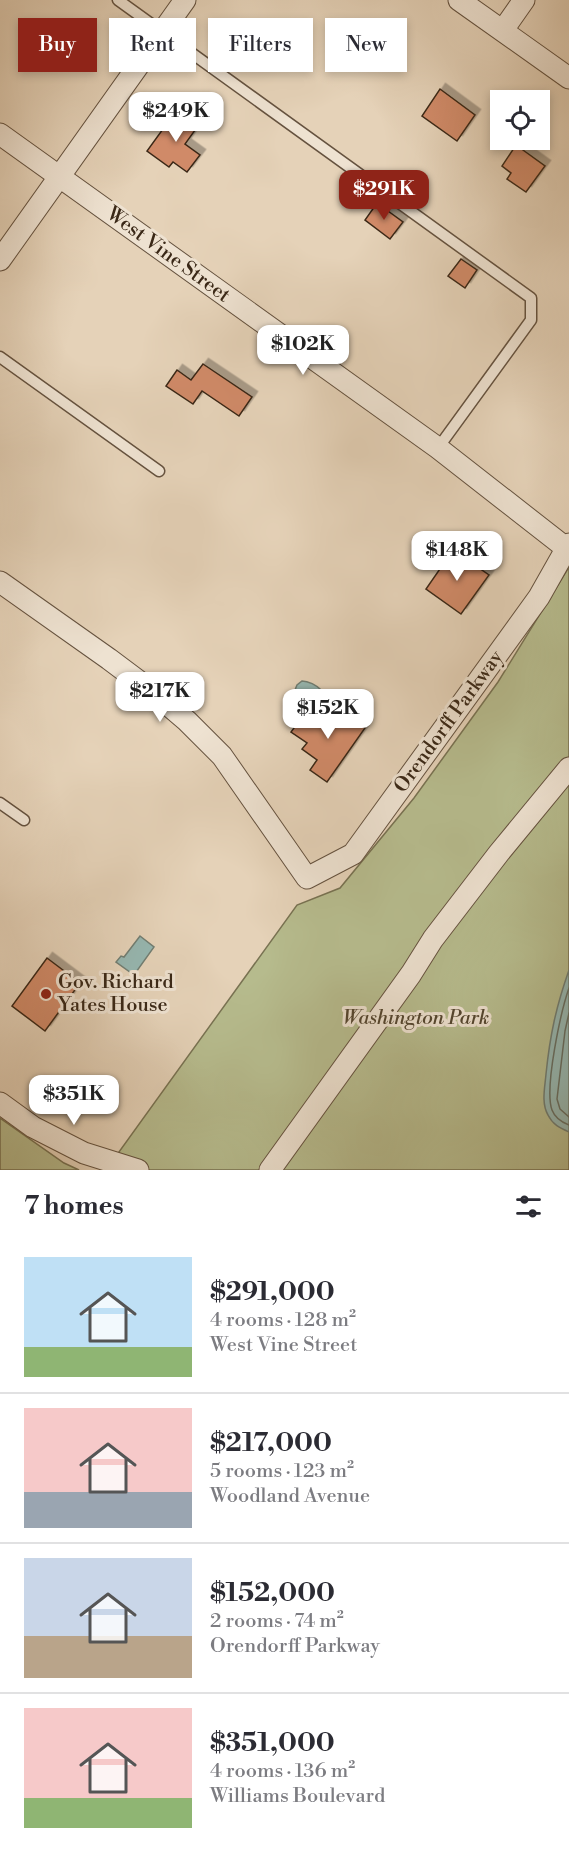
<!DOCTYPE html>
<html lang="en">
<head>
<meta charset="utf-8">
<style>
  :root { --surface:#fff; --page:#f2f2f3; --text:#2b2b33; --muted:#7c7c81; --line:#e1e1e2; --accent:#8f2418 }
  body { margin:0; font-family:"Libre Bodoni",serif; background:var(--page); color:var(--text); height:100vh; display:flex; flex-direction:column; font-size:22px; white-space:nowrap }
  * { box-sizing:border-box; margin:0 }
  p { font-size:20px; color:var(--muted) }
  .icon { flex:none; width:33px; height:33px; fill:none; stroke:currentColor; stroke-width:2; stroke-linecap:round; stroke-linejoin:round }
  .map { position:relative; height:1170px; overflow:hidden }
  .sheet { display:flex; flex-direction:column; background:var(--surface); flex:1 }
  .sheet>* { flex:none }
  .top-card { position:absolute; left:18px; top:18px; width:534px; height:54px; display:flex; gap:12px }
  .controls { position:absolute; left:490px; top:90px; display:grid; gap:12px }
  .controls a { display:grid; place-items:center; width:60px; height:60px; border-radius:0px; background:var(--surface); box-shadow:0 3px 9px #0003; font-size:30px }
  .price { position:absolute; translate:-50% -51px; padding:0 14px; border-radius:12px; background:#fff; color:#222; font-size:20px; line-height:39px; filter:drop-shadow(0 2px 3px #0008) }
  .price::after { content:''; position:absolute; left:50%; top:36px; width:18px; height:14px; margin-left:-9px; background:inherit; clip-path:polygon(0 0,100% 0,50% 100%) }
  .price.on { background:var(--accent); color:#fff }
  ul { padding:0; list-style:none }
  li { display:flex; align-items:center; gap:18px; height:150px; padding:0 24px }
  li+li { border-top:2px solid var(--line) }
  li span { display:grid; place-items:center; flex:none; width:168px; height:120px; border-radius:0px; color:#555 }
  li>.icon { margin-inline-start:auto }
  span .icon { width:72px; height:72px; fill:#fffc; stroke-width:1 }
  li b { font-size:26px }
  h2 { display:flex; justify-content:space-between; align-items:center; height:72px; padding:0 24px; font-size:26px }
  .chip { padding:0 21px; border-radius:0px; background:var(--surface); box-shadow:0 3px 9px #0003; font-size:21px; line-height:54px }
  .chip.on { background:var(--accent); color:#fff }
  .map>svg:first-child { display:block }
  .green { fill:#b6bb8d; stroke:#787252; stroke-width:1.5 }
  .water { fill:#96b7b1; stroke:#717e73; stroke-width:1.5 }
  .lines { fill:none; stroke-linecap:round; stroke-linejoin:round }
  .shore { stroke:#687064; stroke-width:1.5 }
  .building { fill:#d08a67; stroke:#3a2817; stroke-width:1.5; filter:url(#shadow) }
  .service-casing { stroke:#65523f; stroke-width:13 }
  .minor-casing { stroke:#65523f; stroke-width:23 }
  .service { stroke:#eee2d1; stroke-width:10 }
  .minor { stroke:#eee2d1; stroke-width:21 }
  .poi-dot { fill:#8f2418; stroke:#eee2d1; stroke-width:2 }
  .labels { text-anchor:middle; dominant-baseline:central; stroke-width:6; stroke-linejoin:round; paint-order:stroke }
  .street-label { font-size:20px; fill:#3a2817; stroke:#eee2d1 }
  .poi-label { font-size:20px; fill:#3a2817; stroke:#eee2d1; text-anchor:start }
  .park-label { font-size:20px; font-style:italic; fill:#53452f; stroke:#eee2d1 }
</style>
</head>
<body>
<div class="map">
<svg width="569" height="1170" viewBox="0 0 569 1170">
  <defs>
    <filter id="shadow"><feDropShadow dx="5.5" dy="-5.5" stdDeviation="0" flood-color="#0004"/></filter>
  </defs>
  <rect width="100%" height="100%" fill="#e5d2b8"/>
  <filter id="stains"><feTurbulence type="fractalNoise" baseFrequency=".00333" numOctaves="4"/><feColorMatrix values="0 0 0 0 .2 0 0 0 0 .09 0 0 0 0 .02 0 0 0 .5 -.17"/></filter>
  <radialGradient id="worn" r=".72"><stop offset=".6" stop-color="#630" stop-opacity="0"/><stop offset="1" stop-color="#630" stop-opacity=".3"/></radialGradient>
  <g class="green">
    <path d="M569 567V1170H106L297 905 340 888 414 798 498 682Z"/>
    <path d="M0 1118 64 1163 79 1170H0Z"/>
  </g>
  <g class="water">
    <path d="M302 681C314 681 336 697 322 709 312 709 300 700 295 690L297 685Z"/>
    <path d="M140 936 154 947 134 975 116 962 121 956 124 957Z"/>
    <path d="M569 970V1132C560 1128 553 1125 548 1115 541 1103 545 1087 546 1074 550 1035 556 1007 569 970Z"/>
  </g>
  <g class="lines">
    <g class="shore">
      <path d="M569 988C561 1011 544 1088 552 1110 555 1118 561 1122 569 1125"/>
      <path d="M569 1013 565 1031 557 1099 560 1109 569 1117"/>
    </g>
  </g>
  <g class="building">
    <path d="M440 89 475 115 457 141 422 116Z"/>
    <path d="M176 111 198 126 185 144 200 155 187 172 173 162 169 167 147 151Z"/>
    <path d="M516 145 545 166 526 192 507 179 511 173 502 166Z"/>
    <path d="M377 203 403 222 390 239 365 220Z"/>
    <path d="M461 259 477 270 465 288 448 276Z"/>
    <path d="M203 364 252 397 239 416 202 391 193 404 166 386 177 370 191 380Z"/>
    <path d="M453 550 489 575 461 614 426 589Z"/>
    <path d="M332 705 365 728 327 782 310 770 317 760 302 749 307 743 291 732 305 713 320 724Z"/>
    <path d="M47 958 80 983 45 1031 12 1006Z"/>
  </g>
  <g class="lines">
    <g class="service-casing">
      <g id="service">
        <path d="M118 0 531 298V320L438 448"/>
        <path d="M0 357 159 471"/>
        <path d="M0 803 24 820"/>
      </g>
    </g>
    <g class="minor-casing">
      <g id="minor">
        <path d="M459 0 569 78"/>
        <path d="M503 30 524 0"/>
        <path d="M0 134 438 448 566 548"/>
        <path d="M0 260 185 0"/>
        <path d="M0 582 109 659 153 692 187 721 222 756 307 878 353 854 539 597 569 544"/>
        <path d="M0 1103 33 1127 84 1153 138 1170"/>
        <path d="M270 1170 411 974 433 939 499 853 569 768"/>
      </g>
    </g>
    <use href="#service" class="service"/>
    <use href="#minor" class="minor"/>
  </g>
  <circle class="poi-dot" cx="46" cy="994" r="6"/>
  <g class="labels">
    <g class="street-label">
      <text transform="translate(168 255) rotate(36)">West Vine Street</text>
      <text transform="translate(449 722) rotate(-54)">Orendorff Parkway</text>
    </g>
    <g class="poi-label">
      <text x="58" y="982">Gov. Richard<tspan x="58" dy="23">Yates House</tspan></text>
    </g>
    <g class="park-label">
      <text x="416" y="1018">Washington Park</text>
    </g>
  </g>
  <rect width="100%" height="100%" filter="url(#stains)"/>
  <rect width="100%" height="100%" fill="url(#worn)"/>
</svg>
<div class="controls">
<a><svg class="icon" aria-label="locate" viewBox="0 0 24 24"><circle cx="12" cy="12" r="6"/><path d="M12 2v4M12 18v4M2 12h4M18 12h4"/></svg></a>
</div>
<b class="price" style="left:176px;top:143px">$249K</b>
<b class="price on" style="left:384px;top:221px">$291K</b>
<b class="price" style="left:303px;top:376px">$102K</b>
<b class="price" style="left:457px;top:582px">$148K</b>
<b class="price" style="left:160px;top:723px">$217K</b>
<b class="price" style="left:328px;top:740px">$152K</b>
<b class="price" style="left:74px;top:1126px">$351K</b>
<div class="top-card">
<a class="chip on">Buy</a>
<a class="chip">Rent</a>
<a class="chip">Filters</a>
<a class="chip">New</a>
</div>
</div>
<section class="sheet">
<h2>7 homes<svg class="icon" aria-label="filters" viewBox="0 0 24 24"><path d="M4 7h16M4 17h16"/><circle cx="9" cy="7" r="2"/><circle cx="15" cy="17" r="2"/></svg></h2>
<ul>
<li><span style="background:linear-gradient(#bfe0f5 75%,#8fb573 0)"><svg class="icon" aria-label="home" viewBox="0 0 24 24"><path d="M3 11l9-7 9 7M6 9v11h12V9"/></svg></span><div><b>$291,000</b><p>4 rooms · 128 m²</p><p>West Vine Street</p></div></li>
<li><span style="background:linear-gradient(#f6c9c9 70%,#9aa5b1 0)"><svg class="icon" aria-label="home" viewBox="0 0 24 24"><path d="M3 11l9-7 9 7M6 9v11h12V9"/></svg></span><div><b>$217,000</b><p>5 rooms · 123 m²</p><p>Woodland Avenue</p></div></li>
<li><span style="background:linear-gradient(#c9d6e8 65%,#b9a48a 0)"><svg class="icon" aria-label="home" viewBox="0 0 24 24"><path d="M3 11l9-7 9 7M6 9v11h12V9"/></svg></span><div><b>$152,000</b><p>2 rooms · 74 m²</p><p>Orendorff Parkway</p></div></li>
<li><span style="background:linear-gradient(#f6c9c9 75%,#8fb573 0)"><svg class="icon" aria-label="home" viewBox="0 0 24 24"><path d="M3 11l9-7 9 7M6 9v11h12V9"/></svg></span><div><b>$351,000</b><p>4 rooms · 136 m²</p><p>Williams Boulevard</p></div></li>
</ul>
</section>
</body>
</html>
